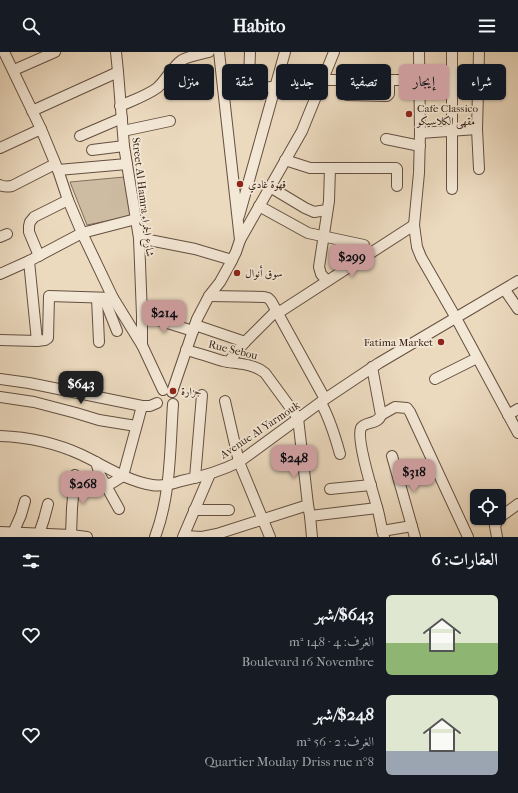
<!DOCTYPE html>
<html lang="ar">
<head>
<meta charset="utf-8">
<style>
  :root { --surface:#171b24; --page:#20242c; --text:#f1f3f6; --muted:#9ea1a6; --accent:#c59692 }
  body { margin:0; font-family:"IM FELL French Canon",Amiri,serif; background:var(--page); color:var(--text); direction:rtl; height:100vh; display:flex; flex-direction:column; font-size:15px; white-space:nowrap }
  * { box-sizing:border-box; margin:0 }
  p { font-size:13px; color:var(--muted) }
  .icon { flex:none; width:22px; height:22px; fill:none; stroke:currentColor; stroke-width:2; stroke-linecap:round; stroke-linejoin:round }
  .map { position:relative; height:485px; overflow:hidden; direction:ltr }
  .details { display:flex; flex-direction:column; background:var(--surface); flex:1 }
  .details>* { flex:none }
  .banner { position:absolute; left:12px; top:12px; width:494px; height:36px; direction:rtl; display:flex; gap:8px }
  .buttons { position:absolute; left:470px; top:437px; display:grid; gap:8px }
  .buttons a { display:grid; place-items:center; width:36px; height:36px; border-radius:6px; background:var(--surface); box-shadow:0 1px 3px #0004; font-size:20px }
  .price { position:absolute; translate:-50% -34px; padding:0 9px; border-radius:8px; background:var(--accent); color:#111; font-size:13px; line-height:26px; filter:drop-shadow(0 1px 2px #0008) }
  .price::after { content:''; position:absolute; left:50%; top:24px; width:12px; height:9px; margin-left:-6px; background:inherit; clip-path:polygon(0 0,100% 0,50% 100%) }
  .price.current { background:#222; color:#fff }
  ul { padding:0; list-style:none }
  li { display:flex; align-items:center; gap:12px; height:100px; padding:0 20px }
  li span { display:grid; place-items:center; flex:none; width:112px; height:80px; border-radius:6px; color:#555 }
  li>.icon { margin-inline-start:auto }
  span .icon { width:48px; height:48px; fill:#fffc; stroke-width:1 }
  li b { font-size:17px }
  h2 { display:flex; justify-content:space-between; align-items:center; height:48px; padding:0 20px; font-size:17px }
  .chip { padding:0 14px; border-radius:6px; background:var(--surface); box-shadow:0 1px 3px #0004; font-size:14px; line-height:36px }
  .chip.current { background:var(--accent); color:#111 }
  header { display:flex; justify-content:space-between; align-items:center; height:52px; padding:0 20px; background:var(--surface); font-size:18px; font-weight:800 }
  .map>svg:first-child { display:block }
  .green { fill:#cdbba2; stroke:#826e5c }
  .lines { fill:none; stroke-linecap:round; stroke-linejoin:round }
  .minor-casing { stroke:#644f40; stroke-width:12 }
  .minor { stroke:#f3e7d5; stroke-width:10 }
  .poi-dot { fill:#8f2418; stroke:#f3e7d5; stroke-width:1.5 }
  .labels { text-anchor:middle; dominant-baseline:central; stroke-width:3.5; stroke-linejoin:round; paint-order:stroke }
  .poi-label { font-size:11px; fill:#362116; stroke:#f3e7d5; text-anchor:start }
  .street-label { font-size:11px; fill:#362116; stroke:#f3e7d5 }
</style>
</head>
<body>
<header><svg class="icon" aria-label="menu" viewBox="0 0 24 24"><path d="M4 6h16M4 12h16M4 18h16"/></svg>Habito<svg class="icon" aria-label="search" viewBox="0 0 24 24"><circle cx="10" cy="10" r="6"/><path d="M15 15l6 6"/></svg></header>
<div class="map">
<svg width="518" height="485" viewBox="0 0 518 485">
  <rect width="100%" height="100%" fill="#ecdabf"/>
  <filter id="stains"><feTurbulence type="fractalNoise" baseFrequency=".005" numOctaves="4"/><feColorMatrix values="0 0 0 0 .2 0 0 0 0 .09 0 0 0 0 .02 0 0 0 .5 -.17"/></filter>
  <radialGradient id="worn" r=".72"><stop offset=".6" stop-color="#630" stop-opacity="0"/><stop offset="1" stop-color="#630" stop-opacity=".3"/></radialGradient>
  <path class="green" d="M124 125 131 164 87 173 70 130Z"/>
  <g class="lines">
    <g class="minor-casing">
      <g id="minor">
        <path d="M4 0 41 77 58 118 68 148 82 181 113 246 142 293"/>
        <path d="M116 0 118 20 124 94 139 186 142 263V293L163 338"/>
        <path d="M419 0 420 81 419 121 414 173 417 195 421 205 456 266 518 381"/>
        <path d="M479 0 477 77 479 117"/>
        <path d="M14 18 55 0"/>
        <path d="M249 28 250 0"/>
        <path d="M323 28H419"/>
        <path d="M223 36 275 35"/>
        <path d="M347 43 387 44 389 42V28"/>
        <path d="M120 54C133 48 146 44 157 36 166 28 172 15 182 8 190 4 201 2 209 0"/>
        <path d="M32 59 118 20"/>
        <path d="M123 79 170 69"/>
        <path d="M420 81 477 77"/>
        <path d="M80 84 122 66"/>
        <path d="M386 87 420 94"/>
        <path d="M0 96 41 77"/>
        <path d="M92 98 124 94"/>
        <path d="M285 108 310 116H396L397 117V134"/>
        <path d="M58 118 127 112"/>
        <path d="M0 133C4 135 7 135 12 134L55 112"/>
        <path d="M270 135 305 156 314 160 327 158"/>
        <path d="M452 137V0"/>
        <path d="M259 154 308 181 364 193"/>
        <path d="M239 164 285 0"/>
        <path d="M0 185 7 182"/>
        <path d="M139 186 195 197 232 208"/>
        <path d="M240 188 302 79 334 0"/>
        <path d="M39 204 29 180V174L30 170 34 165 68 148"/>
        <path d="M0 222 29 209"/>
        <path d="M327 229 321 222 319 215 329 149 330 116"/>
        <path d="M505 238 518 257"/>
        <path d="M209 244 264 245 268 246 271 249 325 347 379 311 518 229"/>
        <path d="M97 246 99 290"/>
        <path d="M104 246 117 279"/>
        <path d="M278 261 414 173"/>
        <path d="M142 263 193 279"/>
        <path d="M195 273 245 290"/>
        <path d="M0 288 37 289 29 209 82 181 136 167"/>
        <path d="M37 289 45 288 48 286 49 244 113 246"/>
        <path d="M186 298C198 301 210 305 223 309 237 312 253 311 265 321L298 366 308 453 310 464 312 485"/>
        <path d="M228 310 230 308 245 290 277 258"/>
        <path d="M372 315 381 363C378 373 365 369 361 376 356 387 373 441 377 455 380 465 381 475 384 485"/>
        <path d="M0 327 29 331 142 354H150L157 351"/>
        <path d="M435 327 477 306"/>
        <path d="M172 340 197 267 209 244 220 230 230 212 236 200 240 188 219 0"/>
        <path d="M0 345 34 350 76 361 99 368 136 374"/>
        <path d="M225 349 239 410 270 485"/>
        <path d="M321 351C330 367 335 384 340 402"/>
        <path d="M381 363 395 355 407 356 410 360 468 485"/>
        <path d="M508 363 518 357"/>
        <path d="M0 384C29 385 56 391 82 403 105 414 127 429 152 433 162 435 172 432 181 429 201 425 221 419 239 410L325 347"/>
        <path d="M392 404 415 485"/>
        <path d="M96 410 100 423 119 457"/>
        <path d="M195 426 202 343"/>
        <path d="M106 433 112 431 123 424 142 354"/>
        <path d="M330 437 371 433"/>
        <path d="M194 458H229"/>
        <path d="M310 464 377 456"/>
        <path d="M499 466 518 452"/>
        <path d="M382 479 412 474"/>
        <path d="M0 480 71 483 87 485"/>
        <path d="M13 481 21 463 25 449"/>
        <path d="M39 482 44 467 48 452"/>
        <path d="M71 483 72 456 75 423"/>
        <path d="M184 484 202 485 217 482 308 453"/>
        <path d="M155 485C171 443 170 396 173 352"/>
        <path d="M183 485 210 422"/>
        <path d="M497 485 495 474 499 466"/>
      </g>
    </g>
    <use href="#minor" class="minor"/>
  </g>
  <g class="poi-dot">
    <circle cx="409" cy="62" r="4"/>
    <circle cx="240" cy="132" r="4"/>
    <circle cx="237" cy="221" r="4"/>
    <circle cx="441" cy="290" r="4"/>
    <circle cx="173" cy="339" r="4"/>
  </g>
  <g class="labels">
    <g class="poi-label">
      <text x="417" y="56">Cafe Classico<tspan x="417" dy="13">مقهى الكلاسيكو</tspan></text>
      <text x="248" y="132">قهوة غادي</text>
      <text x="245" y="221">سوق أنوال</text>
      <text x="433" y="290" text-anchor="end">Fatima Market</text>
      <text x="181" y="339">جزارة</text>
    </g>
    <g class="street-label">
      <text transform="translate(143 145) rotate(83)">Street Al Hamra شارع الحمراء</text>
      <text transform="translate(233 298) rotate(14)">Rue Sebou</text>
      <text transform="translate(260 378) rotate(-34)">Avenue Al Yarmouk</text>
    </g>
  </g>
  <rect width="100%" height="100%" filter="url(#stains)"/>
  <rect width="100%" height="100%" fill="url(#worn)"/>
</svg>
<div class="buttons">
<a><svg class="icon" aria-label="locate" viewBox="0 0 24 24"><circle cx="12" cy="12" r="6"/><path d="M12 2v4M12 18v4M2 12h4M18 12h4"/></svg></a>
</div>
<b class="price" style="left:352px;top:226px">$299</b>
<b class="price" style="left:164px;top:282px">$214</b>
<b class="price current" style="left:81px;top:353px">$643</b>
<b class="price" style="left:294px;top:427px">$248</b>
<b class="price" style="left:414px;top:441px">$318</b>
<b class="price" style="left:83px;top:453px">$268</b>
<div class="banner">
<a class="chip">شراء</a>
<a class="chip current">إيجار</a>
<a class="chip">تصفية</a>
<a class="chip">جديد</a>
<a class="chip">شقة</a>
<a class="chip">منزل</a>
</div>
</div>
<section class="details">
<h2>العقارات: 6<svg class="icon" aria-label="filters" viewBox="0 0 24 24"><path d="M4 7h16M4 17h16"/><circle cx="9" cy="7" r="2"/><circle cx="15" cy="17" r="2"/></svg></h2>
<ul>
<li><span style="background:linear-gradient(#dfe7d0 60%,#8fb573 0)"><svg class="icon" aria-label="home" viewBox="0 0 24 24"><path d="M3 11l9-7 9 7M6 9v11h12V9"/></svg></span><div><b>$643/شهر</b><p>الغرف: 4 · 148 m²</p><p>Boulevard 16 Novembre</p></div><svg class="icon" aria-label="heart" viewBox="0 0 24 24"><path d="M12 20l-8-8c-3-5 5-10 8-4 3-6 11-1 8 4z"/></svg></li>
<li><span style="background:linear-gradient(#dfe7d0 70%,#9aa5b1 0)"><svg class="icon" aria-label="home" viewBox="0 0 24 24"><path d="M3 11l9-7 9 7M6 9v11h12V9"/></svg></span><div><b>$248/شهر</b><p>الغرف: 2 · 56 m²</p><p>Quartier Moulay Driss rue n°8</p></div><svg class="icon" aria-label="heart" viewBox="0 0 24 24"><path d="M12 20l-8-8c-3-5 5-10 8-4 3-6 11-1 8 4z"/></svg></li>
</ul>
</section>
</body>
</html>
